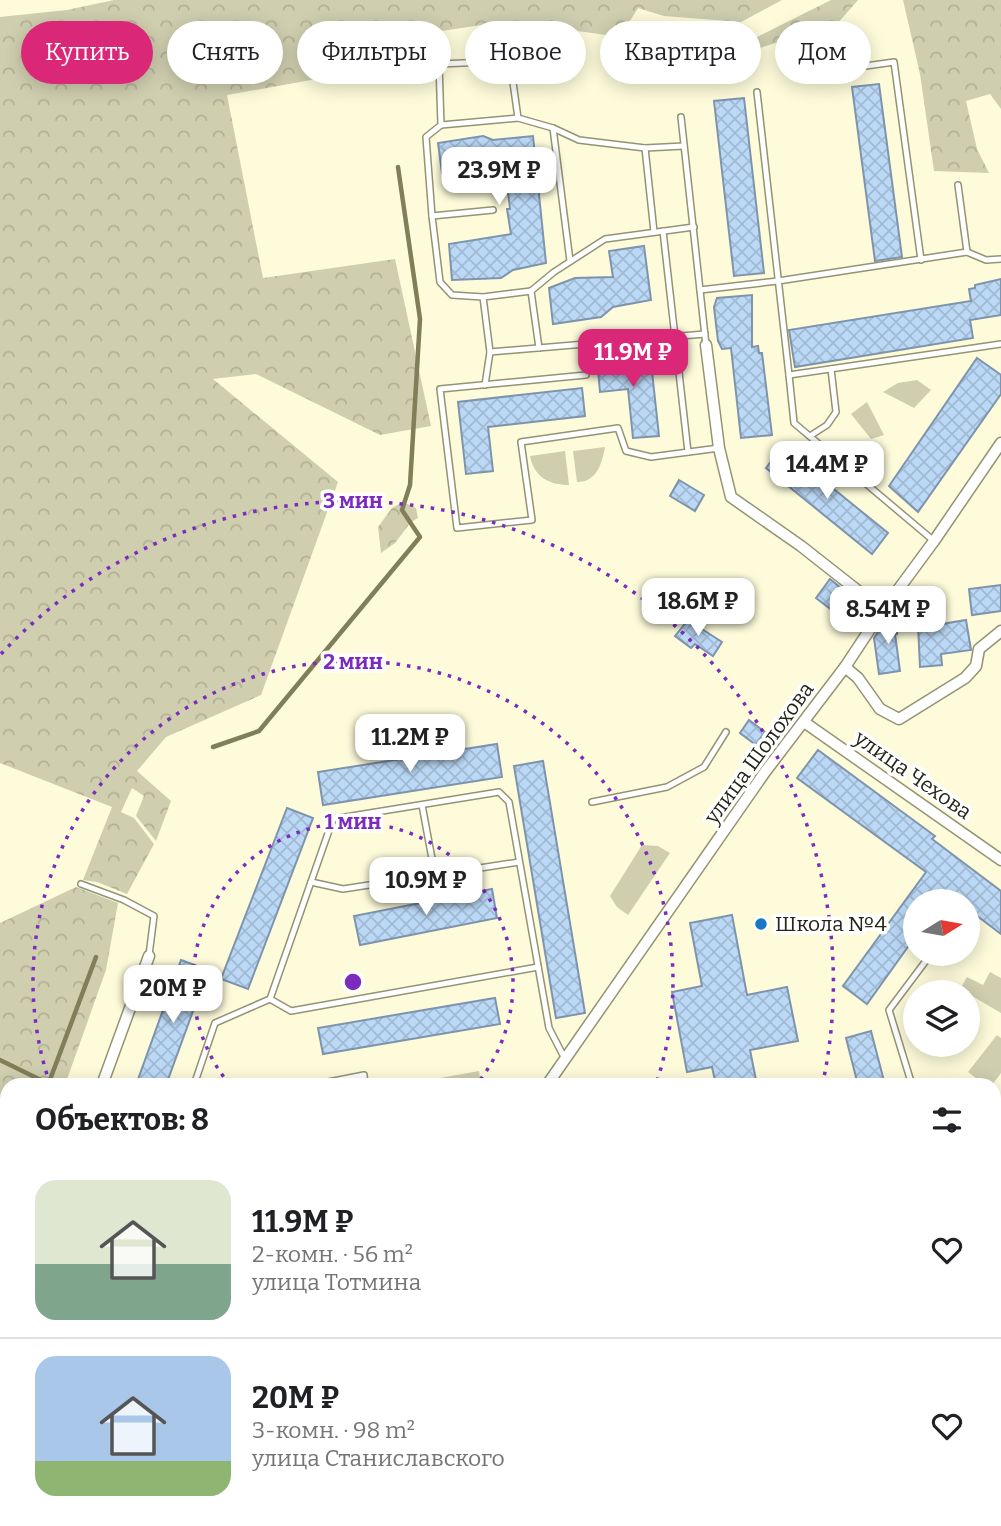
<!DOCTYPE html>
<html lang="ru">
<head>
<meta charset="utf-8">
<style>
  :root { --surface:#fff; --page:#f2f2f2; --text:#202124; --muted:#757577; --line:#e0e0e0; --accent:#db2777 }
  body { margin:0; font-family:Bitter,serif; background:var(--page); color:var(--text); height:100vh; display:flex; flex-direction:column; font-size:26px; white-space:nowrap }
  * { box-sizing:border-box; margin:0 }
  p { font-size:23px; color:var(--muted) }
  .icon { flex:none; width:38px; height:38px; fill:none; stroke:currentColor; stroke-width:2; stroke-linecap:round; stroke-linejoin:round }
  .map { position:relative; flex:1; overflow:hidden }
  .panel { position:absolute; left:0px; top:1078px; width:1001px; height:448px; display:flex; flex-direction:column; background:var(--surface); border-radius:21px 21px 0 0; box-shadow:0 4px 18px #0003 }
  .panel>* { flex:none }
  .hud { position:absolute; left:21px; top:21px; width:959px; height:63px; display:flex; gap:14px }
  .needle { width:46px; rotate:79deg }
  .controls { position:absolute; left:903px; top:889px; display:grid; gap:14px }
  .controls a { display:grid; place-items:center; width:77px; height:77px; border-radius:50%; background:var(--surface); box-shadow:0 4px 18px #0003; font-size:35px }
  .price { position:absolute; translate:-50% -60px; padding:0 16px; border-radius:14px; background:#fff; color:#222; font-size:23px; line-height:46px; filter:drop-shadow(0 2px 4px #0008) }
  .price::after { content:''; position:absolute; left:50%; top:42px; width:21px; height:16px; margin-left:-10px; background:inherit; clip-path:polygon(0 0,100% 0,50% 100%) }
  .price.active { background:var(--accent); color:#fff }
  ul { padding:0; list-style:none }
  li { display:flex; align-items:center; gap:21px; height:175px; padding:0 35px }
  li+li { border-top:2px solid var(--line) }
  li span { display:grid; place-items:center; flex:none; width:196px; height:140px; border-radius:21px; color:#555 }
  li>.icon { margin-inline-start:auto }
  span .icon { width:84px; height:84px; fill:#fffc; stroke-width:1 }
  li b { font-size:30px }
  h2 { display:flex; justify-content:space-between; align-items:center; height:84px; padding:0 35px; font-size:30px }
  .tag { padding:0 24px; border-radius:32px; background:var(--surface); box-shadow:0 4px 18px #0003; font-size:24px; line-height:63px }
  .tag.active { background:var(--accent); color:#fff }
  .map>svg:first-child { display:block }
  .green { fill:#cfceaf }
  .forest { fill:url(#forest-crowns) }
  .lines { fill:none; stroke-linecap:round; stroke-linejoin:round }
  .stream { stroke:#817f59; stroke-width:4.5 }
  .building { fill:url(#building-cross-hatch); stroke:#7e94ac; stroke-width:2 }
  .service-casing { stroke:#949374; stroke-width:8 }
  .minor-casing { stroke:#949374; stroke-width:13 }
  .secondary-casing { stroke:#949374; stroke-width:17 }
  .service { stroke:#fff; stroke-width:5 }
  .minor { stroke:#fff; stroke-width:10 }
  .secondary { stroke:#fff; stroke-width:14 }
  .ring { fill:none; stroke:#7b2cbf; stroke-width:3.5; stroke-dasharray:3.5 7 }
  .poi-dot { fill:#1a77c3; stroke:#fff; stroke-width:2.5 }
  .labels { text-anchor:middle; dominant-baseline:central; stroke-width:7; stroke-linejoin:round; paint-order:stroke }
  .street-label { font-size:21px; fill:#252519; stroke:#fff }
  .poi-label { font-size:21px; fill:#252519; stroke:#fff; text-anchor:start }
  .centre { fill:#7b2cbf; stroke:#fff; stroke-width:3.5 }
  .ring-label { font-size:21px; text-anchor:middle; font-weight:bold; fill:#7b2cbf; stroke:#fff; stroke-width:7; stroke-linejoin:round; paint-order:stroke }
</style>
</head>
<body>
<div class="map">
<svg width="1001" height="1526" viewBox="0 0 1001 1526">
  <defs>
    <pattern id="forest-crowns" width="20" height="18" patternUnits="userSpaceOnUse" patternTransform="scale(1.75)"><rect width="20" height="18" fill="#cfceaf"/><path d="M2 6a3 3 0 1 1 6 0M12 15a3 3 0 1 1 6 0" fill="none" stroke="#b2b196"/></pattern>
    <pattern id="building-cross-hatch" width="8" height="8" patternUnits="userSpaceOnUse" patternTransform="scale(1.75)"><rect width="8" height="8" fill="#bbd9f7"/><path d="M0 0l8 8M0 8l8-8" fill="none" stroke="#a1bad3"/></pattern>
  </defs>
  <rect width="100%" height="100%" fill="#fdfbda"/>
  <g class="green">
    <path d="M917 380 931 390 914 408 883 392 898 383Z"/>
    <path d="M867 402 884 435 871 439 851 414Z"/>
    <path d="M605 447C602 463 597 482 577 482L573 451Z"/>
    <path d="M565 451 569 485C549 485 534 477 530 456Z"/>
    <path d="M642 845 658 846 670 853 628 915 617 907 610 896Z"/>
    <path d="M990 972 1001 978V1013L960 989 967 977 983 985Z"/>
    <path d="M997 1035 1001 1038V1073L992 1085H985L968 1072Z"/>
    <path d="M479 1071 481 1085H401Z"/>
  </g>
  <g class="forest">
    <path d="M114 0H782L741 22 664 16 638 8 620 37 507 21 376 41 350 73 227 95 263 278 395 259 431 426 380 435 256 374 213 379 338 482 261 695 166 737 137 771 171 801 156 841 136 816 144 796 132 788 121 812 134 818 154 844 127 894 97 882 83 880 112 807 0 763V17L67 10Z"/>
    <path d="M831 0H858L810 55 795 37 693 69Z"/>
    <path d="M903 0H1001V109L990 94 966 101 977 149 989 173 934 171 920 74Z"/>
    <path d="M403 502 416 508 418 518 411 522 395 543 381 553 378 527 392 508Z"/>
    <path d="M76 887 118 903 106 970 65 1085H7V1242L0 1259V923Z"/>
  </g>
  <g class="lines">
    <g class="stream">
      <path d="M213 747 259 731 420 537 402 510 410 485 420 319 398 167"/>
      <path d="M0 1060 49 1084"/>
      <path d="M48 1085 96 957"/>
      <path d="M0 1215 7 1196"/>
    </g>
  </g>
  <g class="building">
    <path d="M879 84 902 257 875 261 852 87Z"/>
    <path d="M744 98 764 273 734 276 714 101Z"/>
    <path d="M483 136 493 140 533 136 546 263 513 270 501 278 452 280 449 244 511 234 507 209H510L505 167 476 174 442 173 438 143Z"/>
    <path d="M644 246 651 300 613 307 601 317 553 324 549 288 575 278 613 277 609 251Z"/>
    <path d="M1001 279V315L970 320 973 338 795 367 789 330 971 301 969 289 975 288V285Z"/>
    <path d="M752 295V347L758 346 759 353H762L772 435 741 438 731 348 722 349 718 341 714 307 717 298Z"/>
    <path d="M650 353 659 436 633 438 628 389 600 392 597 359Z"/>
    <path d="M977 358 1001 375V394L918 512 889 486Z"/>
    <path d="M582 388 585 416 488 427 493 471 466 474 458 402Z"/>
    <path d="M782 447 888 533 872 554 766 468Z"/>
    <path d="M679 480 704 495 695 511 670 496Z"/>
    <path d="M830 579 859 603 845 620 816 598Z"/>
    <path d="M1001 585V611L972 615 969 589Z"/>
    <path d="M938 602 942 624 966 620 971 650 941 654 942 665 920 667 917 604Z"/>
    <path d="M890 614H897V634H895L900 671 879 674 874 638Z"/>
    <path d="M688 620 722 642 713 656 695 644 691 648 675 636Z"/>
    <path d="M749 720 765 732 756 745 740 733Z"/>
    <path d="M497 744 502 777 323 805 318 772Z"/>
    <path d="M818 750 935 836 932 839 1001 891V934L968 909V901H957L947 893 941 901H915V937L867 1004 843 986 926 872 797 778Z"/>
    <path d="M543 761 585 1013 556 1018 514 766Z"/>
    <path d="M287 808 313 818 248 989 221 979Z"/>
    <path d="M492 889 497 918 360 945 354 916Z"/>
    <path d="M732 915 747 995 787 987 798 1041 750 1050 757 1085H716L712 1067 687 1072 672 992 702 986 690 923Z"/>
    <path d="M181 960 208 970 166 1085H136Z"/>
    <path d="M495 998 500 1024 323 1054 318 1028Z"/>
    <path d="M871 1031 885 1085H858L846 1038Z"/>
  </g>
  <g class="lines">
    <g class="service-casing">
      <g id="service">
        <path d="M866 66 894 62 921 260"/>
        <path d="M757 92 789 375 1001 344"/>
        <path d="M681 117 706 345"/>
        <path d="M441 125 518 118"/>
        <path d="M553 128 570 261"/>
        <path d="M645 148 654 232"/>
        <path d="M958 185 967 252"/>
        <path d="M432 216 426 137 441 125 439 64 510 61 518 118 553 128 579 140 645 148 684 146"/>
        <path d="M663 231 688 452"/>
        <path d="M700 290 778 281 967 252 986 260 1001 259"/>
        <path d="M531 291 554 272 605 239 694 227"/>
        <path d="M483 297 452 295 440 282 432 216 493 210"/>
        <path d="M490 352 705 334"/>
        <path d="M586 375 440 389 457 528 532 520 521 442 618 428 626 451 651 457 719 448"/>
        <path d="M789 375 794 423 934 541"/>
        <path d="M485 385 490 352 483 297 531 291 539 348"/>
        <path d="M810 436 827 425 836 412 831 369"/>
        <path d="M592 802 667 787 704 767 726 732"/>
        <path d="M422 805 435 875"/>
        <path d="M311 882 343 889 519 862"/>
        <path d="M81 884 124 900 154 916 149 955"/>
        <path d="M270 999 291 1011 538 967"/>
        <path d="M194 1085 215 1023 270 999 333 819 499 792 509 802 549 1028 564 1057"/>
        <path d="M313 1085 364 1075 365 1085"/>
        <path d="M912 1085 889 1010 931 954"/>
        <path d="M994 1186 1001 1191"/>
        <path d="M994 1367 1001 1357"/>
        <path d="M946 1519 954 1526"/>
        <path d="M201 1526V1519"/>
        <path d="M567 1526 572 1519"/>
        <path d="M881 1526 886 1519"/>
      </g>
    </g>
    <g class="minor-casing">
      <g id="minor">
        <path d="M706 345 719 448 731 497 801 546 862 594 878 617"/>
        <path d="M845 667 858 678 880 709 899 719 965 678 976 666 979 649 1001 631"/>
        <path d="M804 722 1001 860"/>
        <path d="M102 1085 149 956"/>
        <path d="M547 1085 765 772 845 667 878 617 934 541 1001 443"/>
        <path d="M0 1368 7 1348"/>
        <path d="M336 1526 341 1519"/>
      </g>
    </g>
    <g class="secondary-casing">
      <g id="secondary">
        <path d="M0 1389 7 1391"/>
        <path d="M354 1519 372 1526"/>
      </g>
    </g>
    <use href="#service" class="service"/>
    <use href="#minor" class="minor"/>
    <use href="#secondary" class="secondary"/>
  </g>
  <g class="ring">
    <path d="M230 1085A160 160 0 1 1 476 1085"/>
    <path d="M50 1084A320 320 0 1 1 656 1084"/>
    <path d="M1 654A481 481 0 0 1 823 1082"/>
  </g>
  <circle class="poi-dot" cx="761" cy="924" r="7"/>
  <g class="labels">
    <g class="street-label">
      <text transform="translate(759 753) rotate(-54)">улица Шолохова</text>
      <text transform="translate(913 775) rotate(35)">улица Чехова</text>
    </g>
    <g class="poi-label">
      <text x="775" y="924">Школа №4</text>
    </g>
  </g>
  <circle cx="353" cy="982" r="10" class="centre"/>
  <g class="ring-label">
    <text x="353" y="508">3 мин</text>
    <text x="353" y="669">2 мин</text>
    <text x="353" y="829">1 мин</text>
  </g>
</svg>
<div class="controls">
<a><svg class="needle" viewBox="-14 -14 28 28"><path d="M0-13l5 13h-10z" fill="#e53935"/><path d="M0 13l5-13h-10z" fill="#757577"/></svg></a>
<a><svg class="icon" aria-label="layers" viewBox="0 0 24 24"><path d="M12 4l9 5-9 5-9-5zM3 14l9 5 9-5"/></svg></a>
</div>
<b class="price" style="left:499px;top:207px">23.9M ₽</b>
<b class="price active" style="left:633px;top:389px">11.9M ₽</b>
<b class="price" style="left:827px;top:501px">14.4M ₽</b>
<b class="price" style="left:698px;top:638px">18.6M ₽</b>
<b class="price" style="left:888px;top:646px">8.54M ₽</b>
<b class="price" style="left:410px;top:774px">11.2M ₽</b>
<b class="price" style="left:426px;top:917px">10.9M ₽</b>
<b class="price" style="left:173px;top:1025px">20M ₽</b>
<div class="hud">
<a class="tag active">Купить</a>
<a class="tag">Снять</a>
<a class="tag">Фильтры</a>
<a class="tag">Новое</a>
<a class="tag">Квартира</a>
<a class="tag">Дом</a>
</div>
<section class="panel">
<h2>Объектов: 8<svg class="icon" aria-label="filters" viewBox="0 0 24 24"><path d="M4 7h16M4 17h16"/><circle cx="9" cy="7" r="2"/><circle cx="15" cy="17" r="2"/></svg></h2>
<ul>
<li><span style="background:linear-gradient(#dfe7d0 60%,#7fa58c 0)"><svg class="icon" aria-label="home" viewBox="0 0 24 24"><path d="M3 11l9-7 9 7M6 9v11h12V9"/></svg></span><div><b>11.9M ₽</b><p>2-комн. · 56 m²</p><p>улица Тотмина</p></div><svg class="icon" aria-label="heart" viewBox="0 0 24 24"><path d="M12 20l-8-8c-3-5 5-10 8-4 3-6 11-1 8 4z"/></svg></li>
<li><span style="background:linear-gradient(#a9c7e8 75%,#8fb573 0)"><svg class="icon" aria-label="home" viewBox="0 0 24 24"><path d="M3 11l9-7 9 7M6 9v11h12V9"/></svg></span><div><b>20M ₽</b><p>3-комн. · 98 m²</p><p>улица Станиславского</p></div><svg class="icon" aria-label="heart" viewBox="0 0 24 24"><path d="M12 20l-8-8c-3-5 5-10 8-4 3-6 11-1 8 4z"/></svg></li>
</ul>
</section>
</div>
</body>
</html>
